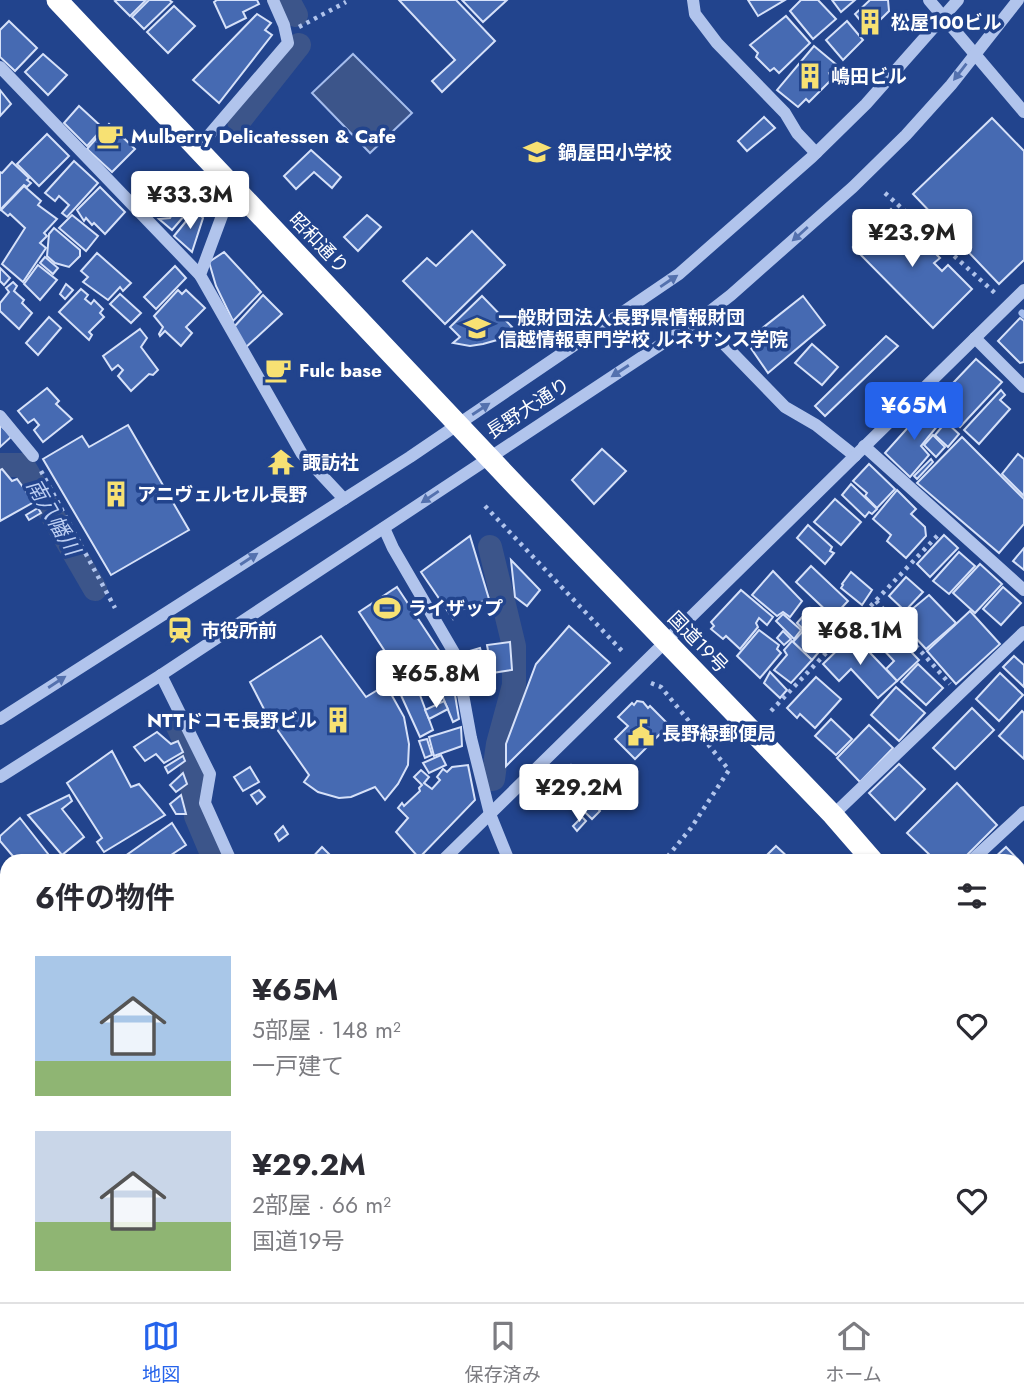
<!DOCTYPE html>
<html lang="ja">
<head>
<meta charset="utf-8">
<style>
  :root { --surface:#fff; --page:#f2f2f3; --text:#2b2b33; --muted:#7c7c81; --line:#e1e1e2; --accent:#2563eb }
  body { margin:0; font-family:Jost,"Noto Sans JP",sans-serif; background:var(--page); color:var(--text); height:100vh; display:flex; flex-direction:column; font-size:26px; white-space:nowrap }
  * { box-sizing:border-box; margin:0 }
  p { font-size:23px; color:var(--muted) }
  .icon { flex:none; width:38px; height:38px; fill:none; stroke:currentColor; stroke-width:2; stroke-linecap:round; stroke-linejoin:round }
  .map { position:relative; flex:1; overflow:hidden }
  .sheet { position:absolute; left:0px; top:854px; width:1026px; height:448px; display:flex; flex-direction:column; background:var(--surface); border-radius:21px 21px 0 0; box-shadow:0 2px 5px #0004 }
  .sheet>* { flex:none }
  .price { position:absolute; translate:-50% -60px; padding:0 16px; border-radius:7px; background:#fff; color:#222; font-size:23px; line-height:46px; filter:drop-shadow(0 2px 4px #0008) }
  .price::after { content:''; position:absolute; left:50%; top:42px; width:21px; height:16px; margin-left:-10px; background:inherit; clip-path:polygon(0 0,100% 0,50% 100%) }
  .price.current { background:var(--accent); color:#fff }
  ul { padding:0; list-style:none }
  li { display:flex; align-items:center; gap:21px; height:175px; padding:0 35px }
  li span { display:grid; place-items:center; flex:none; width:196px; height:140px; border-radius:0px; color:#555 }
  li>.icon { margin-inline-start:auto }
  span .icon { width:84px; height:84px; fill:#fffc; stroke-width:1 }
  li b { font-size:30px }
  h2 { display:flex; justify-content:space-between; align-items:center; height:84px; padding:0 35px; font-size:30px }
  .tab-bar { display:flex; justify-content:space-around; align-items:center; height:98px; border-top:2px solid var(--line); background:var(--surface); font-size:19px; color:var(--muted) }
  .tab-bar a { display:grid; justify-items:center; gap:4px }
  .tab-bar .current { color:var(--accent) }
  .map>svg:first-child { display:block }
  .green { fill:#365caa }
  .water { fill:#3c558a; stroke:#a5bded; stroke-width:2 }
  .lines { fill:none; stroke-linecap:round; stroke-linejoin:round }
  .stream { stroke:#a5bded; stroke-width:7 }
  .canal { stroke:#3c558a; stroke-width:24 }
  .building { fill:#466ab2; stroke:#d6e1f9; stroke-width:2 }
  .path { stroke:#b1c4ec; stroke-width:4.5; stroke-dasharray:3.5 5; stroke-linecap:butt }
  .minor { stroke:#b1c4ec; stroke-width:12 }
  .highway { stroke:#fff; stroke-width:21 }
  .oneway { fill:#5471ae }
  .labels { text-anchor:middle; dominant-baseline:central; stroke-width:7; stroke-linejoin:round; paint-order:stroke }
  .poi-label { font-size:19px; font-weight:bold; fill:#fff; stroke:#22448d; text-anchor:start }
  .street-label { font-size:19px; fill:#fff; stroke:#22448d }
  .water-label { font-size:21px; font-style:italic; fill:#bdcff3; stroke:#22448d }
</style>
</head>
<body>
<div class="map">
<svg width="1024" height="1302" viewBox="0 0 1024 1302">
  <rect width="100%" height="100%" fill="#22448d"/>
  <path class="green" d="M1019 1097 1024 1103V1192L1019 1197Z"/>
  <path class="water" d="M353 54 412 113 370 153 312 93Z"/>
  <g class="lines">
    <path class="stream" d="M1022 313 1024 315"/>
    <g class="canal">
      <path d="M288 0 296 15"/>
      <path d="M239 121 299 45"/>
      <path d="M0 465H23L95 589"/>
      <path d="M490 547 514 646V685L498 744 493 779"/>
      <path d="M176 722 192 758V788L196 816 215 861"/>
    </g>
  </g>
  <g class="building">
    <path d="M117 0H146L130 16 115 1Z"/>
    <path d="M149 0H169L172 2 144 29 132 17Z"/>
    <path d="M217 0H257L259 4 243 12 246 18 226 28 214 2Z"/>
    <path d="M399 0H456L495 41 442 92 432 81 455 60Z"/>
    <path d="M462 0H507L483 22Z"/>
    <path d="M748 0H785L758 16Z"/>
    <path d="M801 0H818L836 19 813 39 790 11Z"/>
    <path d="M832 0H855L841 12Z"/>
    <path d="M870 0H888L889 11 869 31 855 14Z"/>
    <path d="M174 6 195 26 168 53 147 32Z"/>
    <path d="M257 14 271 23 265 30 272 35 219 103 193 80Z"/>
    <path d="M786 16 810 43 779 73 774 68 770 71 756 57 758 53 750 45Z"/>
    <path d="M9 21 37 48 15 71 0 57V30Z"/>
    <path d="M847 21 863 40 843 60 826 40Z"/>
    <path d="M814 46 838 66 829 73 832 79 809 102 806 99 798 107 777 90Z"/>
    <path d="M43 54 67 75 48 95 25 72Z"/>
    <path d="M0 90 11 104 0 116Z"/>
    <path d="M79 106 103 128 87 146 64 123Z"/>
    <path d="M764 117 775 128 747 151 738 141Z"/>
    <path d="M992 118 1024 151V260L999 284 913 194Z"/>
    <path d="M109 124 135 149 112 172 87 149Z"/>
    <path d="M47 134 69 156 39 186 17 164Z"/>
    <path d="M311 150 341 177 332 188 314 172 296 189 284 176Z"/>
    <path d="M74 161 98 183 67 217 62 213 69 205 59 196 55 201 45 193Z"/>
    <path d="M12 162 29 178 27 180 31 183 27 187 24 185 0 210V172L2 173Z"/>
    <path d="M162 182 174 192 168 205 157 199Z"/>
    <path d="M24 186 41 201 38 205 57 219 44 233 47 236 40 243 46 248 23 282 2 264 25 228 10 214 8 216 1 210Z"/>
    <path d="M100 187 125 212 105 234 94 223 92 225 86 218 84 221 77 210Z"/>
    <path d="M182 198 191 208 172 230 159 219 170 218Z"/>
    <path d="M891 209 940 258 934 263 942 271 948 265 972 289 933 328 853 247Z"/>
    <path d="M195 210 203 218 192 252 174 236Z"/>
    <path d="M72 215 98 236 86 251 59 228Z"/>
    <path d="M367 215 381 227 358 251 344 237Z"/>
    <path d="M54 228 80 250V256L69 267 55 263 47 256 49 234Z"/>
    <path d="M472 231 505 265 445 324 403 281 427 258 436 266Z"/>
    <path d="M224 252 261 292 233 321 216 286 209 262Z"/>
    <path d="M97 253 131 283 123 291 120 287 108 300 83 282 88 277 81 271Z"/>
    <path d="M45 257 58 268 53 274 40 263Z"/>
    <path d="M38 265 57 280 40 300 24 284Z"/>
    <path d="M175 266 186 278 156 309 144 297Z"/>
    <path d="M0 268 10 278 4 285 0 281Z"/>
    <path d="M13 282 17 286 14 291 24 300 22 303 32 313 19 329 0 311V303L9 292 6 288Z"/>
    <path d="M66 284 73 290 65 299 60 294Z"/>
    <path d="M81 289 88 295 85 299 91 304 94 300 103 309 100 313 104 317 89 332 92 335 89 340 59 312Z"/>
    <path d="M178 290 182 294 186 290 205 308 186 327 192 333 181 346 165 331 160 336 159 334 163 327 154 316Z"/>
    <path d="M120 294 141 313 131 323 110 304Z"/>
    <path d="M263 295 282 314 244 349 233 328Z"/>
    <path d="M482 296 512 327 497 340 483 344 470 346 453 343 460 337 450 327Z"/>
    <path d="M803 296 825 325 768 373 746 341Z"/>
    <path d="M49 317 61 328 38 355 26 343Z"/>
    <path d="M1020 318 1024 321V362L1020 363 998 341Z"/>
    <path d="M140 329 147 338 141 347 158 370 153 375 149 374 131 391 118 376 123 370 118 365 112 370 103 356Z"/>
    <path d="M886 336 898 346 825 416 815 406Z"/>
    <path d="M812 344 838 367 822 385 795 363Z"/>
    <path d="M976 359 1002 382 960 427 934 403Z"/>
    <path d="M47 388 59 401 56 404 72 419 43 442 34 430 39 425 34 419 28 423 18 411Z"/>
    <path d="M1001 390 1005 395 1000 400 1010 409 979 444 964 430Z"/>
    <path d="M929 404 943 419 921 446 929 455 910 477 885 453Z"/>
    <path d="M946 422 959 434 948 447 935 435Z"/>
    <path d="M0 425 12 436 0 447Z"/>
    <path d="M128 425 189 530 111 575 43 459 82 436 89 447Z"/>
    <path d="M933 435 945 447 936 457 924 445Z"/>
    <path d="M962 437 1024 499V524L999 553 917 483Z"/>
    <path d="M602 449 626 471 594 504 572 480Z"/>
    <path d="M1018 454 1024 459V496L1002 474Z"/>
    <path d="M931 459 933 462 917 479 914 476Z"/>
    <path d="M869 464 895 489 877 508 865 496 867 493 853 481Z"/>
    <path d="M2 469 12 481 17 479 34 502 0 521V470Z"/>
    <path d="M851 484 877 509 872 514 869 512 865 517 842 495Z"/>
    <path d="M897 490 916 509 911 514 925 527 926 536 906 558 887 541 891 535 873 519Z"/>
    <path d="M835 499 861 522 841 545 814 522Z"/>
    <path d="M38 508 41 513 29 520 26 515Z"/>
    <path d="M808 525 832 547 830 551 834 553 825 564 797 538Z"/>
    <path d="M944 535 958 548 930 577 917 564Z"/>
    <path d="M470 536 489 599 458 611 453 619 421 572Z"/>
    <path d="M1024 548V570L1013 561Z"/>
    <path d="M959 552 975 566 949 594 933 581Z"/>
    <path d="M511 560 540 590 527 606 515 597Z"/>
    <path d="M980 564 1002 584 975 613 953 593Z"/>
    <path d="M811 566 848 601 833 617 796 582Z"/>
    <path d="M773 571 802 601 790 617 783 612 777 616 752 595Z"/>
    <path d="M851 572 872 590 862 605 841 588 843 585 842 584Z"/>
    <path d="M906 577 923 592 905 611 889 596Z"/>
    <path d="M397 587 440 652 402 677 359 612Z"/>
    <path d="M1003 587 1021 603 1001 625 983 609Z"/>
    <path d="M741 590 773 617 767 625 759 618 756 623 758 627 740 649 726 636 723 639 711 629 714 626 711 622Z"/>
    <path d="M929 595 956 623 926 649 899 620Z"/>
    <path d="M810 608 836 632 812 660 793 642 804 630 797 623Z"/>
    <path d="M970 611 1000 644 956 684 927 651Z"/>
    <path d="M783 614 801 630 794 639 776 621Z"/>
    <path d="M569 626 610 663 506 766V744L536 664Z"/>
    <path d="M759 630 779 645 777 649 781 653 760 678 737 656Z"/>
    <path d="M783 631 791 639 784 645 777 638Z"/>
    <path d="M892 632 919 660 897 681 886 669 894 661 879 645Z"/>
    <path d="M853 635 897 681 878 698 851 669 839 681 823 664Z"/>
    <path d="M321 636 366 697 386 685 404 717 409 744 408 765 398 784 385 800 375 787 351 797 339 798 318 792 304 782 309 775 267 715 250 682Z"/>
    <path d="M792 641 812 660 791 683 774 670 787 655 784 650Z"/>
    <path d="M510 642 512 670 492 673 487 645Z"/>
    <path d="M480 648 487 672 467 677 463 653Z"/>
    <path d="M1014 656 1024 665V687L1003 667Z"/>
    <path d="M918 664 943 688 926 705 901 682Z"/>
    <path d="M451 671 459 719 453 722 435 678Z"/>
    <path d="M770 672 787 690 780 698 764 683Z"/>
    <path d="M1000 673 1023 695 999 721 976 699Z"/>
    <path d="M816 677 841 699 815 728 800 714 797 718 787 708Z"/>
    <path d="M417 687 433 730 420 737 400 693Z"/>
    <path d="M896 687 925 713 899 741 871 715Z"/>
    <path d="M444 701 448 709 429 719 425 710Z"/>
    <path d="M637 701 643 702 648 708 650 706 669 725 635 759 615 739 628 726 618 717 632 703 634 705Z"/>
    <path d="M972 708 994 730 955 769 933 748Z"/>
    <path d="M1022 711 1024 713V759L999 736Z"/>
    <path d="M831 719 852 739 836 755 815 736Z"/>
    <path d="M869 725 893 748 860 782 837 758Z"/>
    <path d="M461 727 462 746 434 756 429 737Z"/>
    <path d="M157 732 171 744 178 741 183 752 164 763 156 754 145 761 134 747Z"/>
    <path d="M427 739 432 755 425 758 419 741Z"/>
    <path d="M112 751 131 787 139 784 165 815 104 852 97 842 102 838 67 783Z"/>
    <path d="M441 755 446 765 429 773 423 763Z"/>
    <path d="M183 756 185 761 168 773 165 767Z"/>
    <path d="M899 764 925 789 895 820 869 793Z"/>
    <path d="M468 765 475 800 419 858 396 832 408 818 398 808 402 803 404 806 420 791 419 788 422 785 414 777 421 770 429 777 424 783 432 789 440 780 437 777 443 769 447 772 452 767Z"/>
    <path d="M571 765 603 797 595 805 600 811 592 819 554 782Z"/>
    <path d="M250 767 259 782 243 791 234 777Z"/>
    <path d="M183 773 187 784 176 792 170 785Z"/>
    <path d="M957 783 997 825 961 861H936L907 833Z"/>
    <path d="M259 790 265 797 257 804 251 795Z"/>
    <path d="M69 795 72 801 62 809 84 837 62 855 28 815Z"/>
    <path d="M181 795 186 814H176L170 804Z"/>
    <path d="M582 817 586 821 577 831 573 826Z"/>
    <path d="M20 818 52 859 49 861H17L0 841V836Z"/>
    <path d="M172 823 186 845 162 861H118Z"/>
    <path d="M283 826 288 834 279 841 275 834Z"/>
    <path d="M776 846 792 861H761Z"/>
    <path d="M322 847 332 857 328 861H309Z"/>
    <path d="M1006 847 1024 866V897L1018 902V861H991Z"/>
    <path d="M7 958V986L4 988 0 984V965Z"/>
    <path d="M0 1047 7 1055V1070L0 1062Z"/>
    <path d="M7 1113V1163L0 1156V1121Z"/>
    <path d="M0 1217 7 1224V1242L0 1236Z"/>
    <path d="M1024 1218V1302H962L969 1295H1018V1224Z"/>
    <path d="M0 1241 7 1247V1259L0 1267Z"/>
    <path d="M27 1295H85L92 1302H20Z"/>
    <path d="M288 1295H326L315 1302H293Z"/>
    <path d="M463 1295H503L494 1302H469Z"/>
    <path d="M567 1295H593L600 1302H562Z"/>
  </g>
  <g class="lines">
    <g class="path">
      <path d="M299 27 346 2"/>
      <path d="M885 193 996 294"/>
      <path d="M41 471 115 608"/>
      <path d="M485 506 623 652"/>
      <path d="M876 601 950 684"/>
      <path d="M651 683 661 687 729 770 691 828 664 861"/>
      <path d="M771 711 939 534"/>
    </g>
    <g class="minor">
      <path d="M693 0 695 14 717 43 785 113 797 133 816 153"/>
      <path d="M929 0 1024 112"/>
      <path d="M0 67 200 275"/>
      <path d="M198 148 288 43 284 25 273 0"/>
      <path d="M233 186 200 275 302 454 344 499"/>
      <path d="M975 338 1024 387"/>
      <path d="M721 341 785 407 816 425 855 456"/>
      <path d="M0 416 33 456"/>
      <path d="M864 446 1024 590"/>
      <path d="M384 528 393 548 456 656 471 738 490 814 509 861"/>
      <path d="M161 675 210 774 205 803 231 861"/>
      <path d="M0 719 410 457 679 274 812 157 866 104 958 0"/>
      <path d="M0 777 161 675 704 316 731 295 853 187 906 135 951 85 1018 0"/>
      <path d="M833 815 1024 632"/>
      <path d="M442 861 1024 290"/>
      <path d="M971 861 1024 812"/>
      <path d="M0 880 7 888"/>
      <path d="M0 955 7 949"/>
      <path d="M0 1109 7 1102"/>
      <path d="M0 1169 7 1176"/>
      <path d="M205 1295 210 1302"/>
      <path d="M628 1295 635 1302"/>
      <path d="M871 1295 877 1302"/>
      <path d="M0 1296 7 1289"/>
      <path d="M806 1302 817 1295"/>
    </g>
    <g class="highway">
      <path d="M57 0 517 487 833 815 873 861"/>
      <path d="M1018 1019 1024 1024"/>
    </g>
  </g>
  <defs><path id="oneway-solid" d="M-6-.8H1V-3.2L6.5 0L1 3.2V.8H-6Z" transform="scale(1.75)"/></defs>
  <g class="oneway">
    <use href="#oneway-solid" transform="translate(960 72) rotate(128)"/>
    <use href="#oneway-solid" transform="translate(800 234) rotate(138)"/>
    <use href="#oneway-solid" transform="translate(669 281) rotate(-34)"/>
    <use href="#oneway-solid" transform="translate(620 371) rotate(147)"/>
    <use href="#oneway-solid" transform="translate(481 409) rotate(-33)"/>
    <use href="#oneway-solid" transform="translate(430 497) rotate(146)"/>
    <use href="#oneway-solid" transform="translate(249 559) rotate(-33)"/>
    <use href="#oneway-solid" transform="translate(57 682) rotate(-33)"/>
  </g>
  <defs>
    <g id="building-bare" transform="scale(2.1)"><path d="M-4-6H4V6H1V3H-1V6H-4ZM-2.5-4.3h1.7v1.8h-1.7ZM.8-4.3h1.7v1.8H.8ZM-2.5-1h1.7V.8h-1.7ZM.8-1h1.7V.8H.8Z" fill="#f7e173" stroke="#22448d" stroke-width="2.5" paint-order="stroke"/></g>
    <g id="cafe-bare" transform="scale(2.1)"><path d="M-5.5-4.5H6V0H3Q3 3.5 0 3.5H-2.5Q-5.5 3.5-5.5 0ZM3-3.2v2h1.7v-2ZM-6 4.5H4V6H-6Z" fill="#f7e173" stroke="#22448d" stroke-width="2.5" paint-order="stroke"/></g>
    <g id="school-bare" transform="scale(2.1)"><path d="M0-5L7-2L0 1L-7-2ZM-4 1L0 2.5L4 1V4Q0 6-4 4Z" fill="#f7e173" stroke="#22448d" stroke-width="2.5" paint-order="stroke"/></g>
    <g id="university-bare" transform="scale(2.1)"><path d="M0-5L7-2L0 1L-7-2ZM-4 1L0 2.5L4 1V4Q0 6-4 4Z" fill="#f7e173" stroke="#22448d" stroke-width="2.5" paint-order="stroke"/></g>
    <g id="temple-bare" transform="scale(2.1)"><path d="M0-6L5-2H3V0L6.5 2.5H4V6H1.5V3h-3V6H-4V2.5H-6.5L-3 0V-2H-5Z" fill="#f7e173" stroke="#22448d" stroke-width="2.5" paint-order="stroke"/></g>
    <g id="stadium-bare" transform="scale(2.1)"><path d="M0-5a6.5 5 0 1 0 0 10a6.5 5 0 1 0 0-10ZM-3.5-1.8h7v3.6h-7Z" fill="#f7e173" stroke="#22448d" stroke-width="2.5" paint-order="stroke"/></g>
    <g id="station-bare" transform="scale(2.1)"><path d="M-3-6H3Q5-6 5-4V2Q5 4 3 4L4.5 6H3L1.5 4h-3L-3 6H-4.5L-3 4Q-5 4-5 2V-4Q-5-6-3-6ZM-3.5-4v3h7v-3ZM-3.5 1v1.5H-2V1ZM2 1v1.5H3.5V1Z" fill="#f7e173" stroke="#22448d" stroke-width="2.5" paint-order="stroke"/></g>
    <g id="civic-bare" transform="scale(2.1)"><path d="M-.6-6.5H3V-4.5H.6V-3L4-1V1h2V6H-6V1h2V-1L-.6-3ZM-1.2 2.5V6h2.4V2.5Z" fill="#f7e173" stroke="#22448d" stroke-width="2.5" paint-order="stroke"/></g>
  </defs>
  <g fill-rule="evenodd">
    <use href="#building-bare" x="870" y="22"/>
    <use href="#building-bare" x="810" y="76"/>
    <use href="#cafe-bare" x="110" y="136"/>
    <use href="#school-bare" x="537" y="152"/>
    <use href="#university-bare" x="477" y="328"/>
    <use href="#cafe-bare" x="278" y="370"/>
    <use href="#temple-bare" x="281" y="462"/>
    <use href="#building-bare" x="116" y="494"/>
    <use href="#stadium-bare" x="387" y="608"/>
    <use href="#station-bare" x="180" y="630"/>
    <use href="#building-bare" x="338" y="720"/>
    <use href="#civic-bare" x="641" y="733"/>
  </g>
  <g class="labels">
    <g class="poi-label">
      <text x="891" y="22">松屋100ビル</text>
      <text x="831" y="76">嶋田ビル</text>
      <text x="131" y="136">Mulberry Delicatessen &amp; Cafe</text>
      <text x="558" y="152">鍋屋田小学校</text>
      <text x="498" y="317">一般財団法人長野県情報財団<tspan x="498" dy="22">信越情報専門学校 ルネサンス学院</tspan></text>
      <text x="299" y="370">Fulc base</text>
      <text x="302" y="462">諏訪社</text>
      <text x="137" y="494">アニヴェルセル長野</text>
      <text x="408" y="608">ライザップ</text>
      <text x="201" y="630">市役所前</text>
      <text x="317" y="720" text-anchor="end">NTTドコモ長野ビル</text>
      <text x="662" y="733">長野緑郵便局</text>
    </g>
    <g class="street-label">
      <text transform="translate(319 243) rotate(46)">昭和通り</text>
      <text transform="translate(528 408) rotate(-33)">長野大通り</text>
      <text transform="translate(698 642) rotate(46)">国道19号</text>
    </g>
    <g class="water-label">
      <text transform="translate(53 517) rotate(60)">南八幡川</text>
    </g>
  </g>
</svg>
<b class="price" style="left:190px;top:231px">¥33.3M</b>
<b class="price" style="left:912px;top:269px">¥23.9M</b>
<b class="price current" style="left:914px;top:442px">¥65M</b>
<b class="price" style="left:860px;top:667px">¥68.1M</b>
<b class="price" style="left:436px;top:710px">¥65.8M</b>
<b class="price" style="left:579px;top:824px">¥29.2M</b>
<section class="sheet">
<h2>6件の物件<svg class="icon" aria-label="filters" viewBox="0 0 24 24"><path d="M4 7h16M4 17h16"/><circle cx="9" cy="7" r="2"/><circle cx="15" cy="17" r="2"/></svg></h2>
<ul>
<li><span style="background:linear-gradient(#a9c7e8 75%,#8fb573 0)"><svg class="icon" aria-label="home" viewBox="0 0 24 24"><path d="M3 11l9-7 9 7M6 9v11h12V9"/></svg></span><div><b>¥65M</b><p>5部屋 · 148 m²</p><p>一戸建て</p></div><svg class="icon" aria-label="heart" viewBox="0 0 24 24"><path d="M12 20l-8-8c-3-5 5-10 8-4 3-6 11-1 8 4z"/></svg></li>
<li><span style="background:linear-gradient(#c9d6e8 65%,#8fb573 0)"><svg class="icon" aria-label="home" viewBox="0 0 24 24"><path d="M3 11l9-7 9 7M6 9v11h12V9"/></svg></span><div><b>¥29.2M</b><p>2部屋 · 66 m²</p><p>国道19号</p></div><svg class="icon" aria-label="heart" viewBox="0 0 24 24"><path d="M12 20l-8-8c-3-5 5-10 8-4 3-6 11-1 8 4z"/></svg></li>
</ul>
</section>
</div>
<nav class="tab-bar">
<a class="current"><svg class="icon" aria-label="map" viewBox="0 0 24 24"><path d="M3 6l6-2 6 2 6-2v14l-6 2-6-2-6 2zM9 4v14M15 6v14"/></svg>地図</a>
<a><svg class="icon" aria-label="saved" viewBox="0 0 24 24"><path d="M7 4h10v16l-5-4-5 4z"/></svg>保存済み</a>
<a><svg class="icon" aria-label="home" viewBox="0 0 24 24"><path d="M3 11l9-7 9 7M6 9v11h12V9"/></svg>ホーム</a>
</nav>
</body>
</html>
